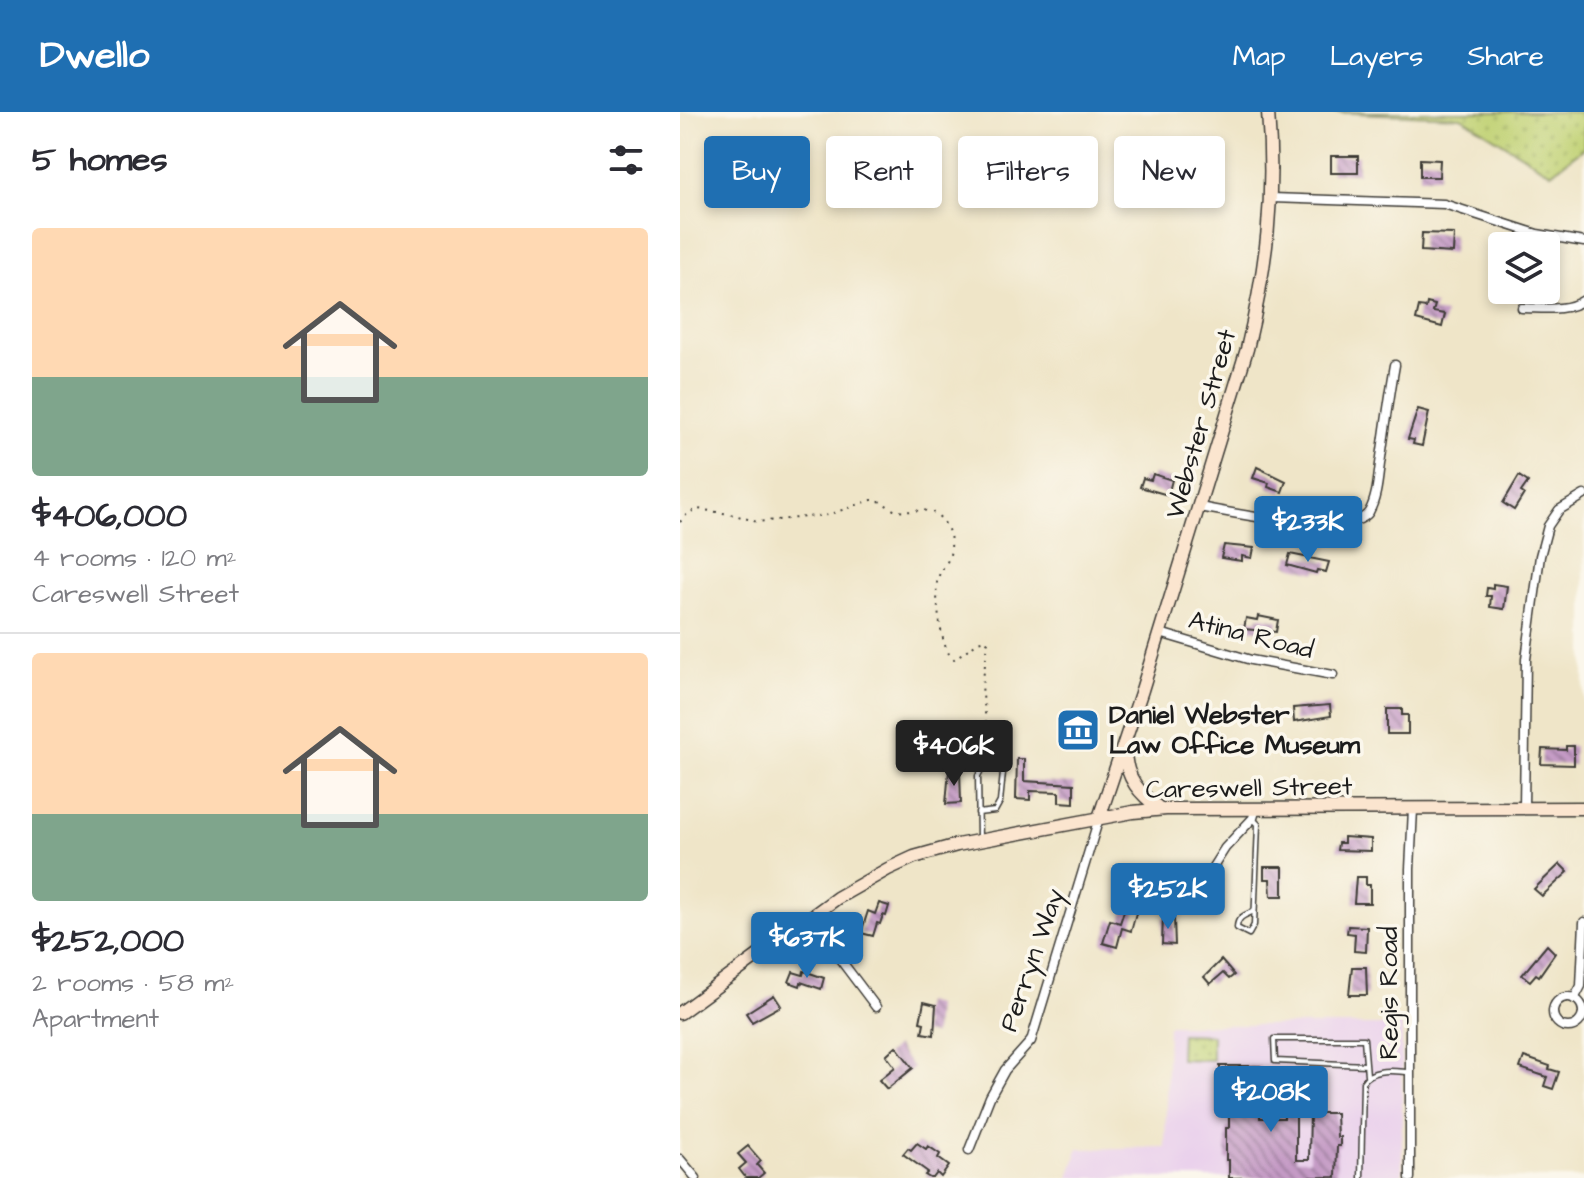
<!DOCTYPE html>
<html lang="en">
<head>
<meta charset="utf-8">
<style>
  :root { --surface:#fff; --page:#f7f7f7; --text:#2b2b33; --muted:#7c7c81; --line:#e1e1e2; --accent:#1f6fb2 }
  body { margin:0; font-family:"Architects Daughter",sans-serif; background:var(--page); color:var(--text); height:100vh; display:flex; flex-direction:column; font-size:30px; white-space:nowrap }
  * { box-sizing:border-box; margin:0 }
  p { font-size:26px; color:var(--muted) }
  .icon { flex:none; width:44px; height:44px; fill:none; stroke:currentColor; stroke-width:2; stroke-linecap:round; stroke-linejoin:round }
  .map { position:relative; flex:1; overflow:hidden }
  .sheet { display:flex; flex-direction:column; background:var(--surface); width:680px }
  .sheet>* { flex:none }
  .hud { position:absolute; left:24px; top:24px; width:760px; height:72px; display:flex; gap:16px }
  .buttons { position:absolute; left:808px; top:120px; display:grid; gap:16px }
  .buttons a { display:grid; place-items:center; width:72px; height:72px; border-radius:8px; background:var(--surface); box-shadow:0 4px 12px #0003; font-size:40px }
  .price { position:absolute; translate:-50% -68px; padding:0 18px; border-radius:8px; background:var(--accent); color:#fff; font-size:26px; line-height:52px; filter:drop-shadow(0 2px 4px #0008) }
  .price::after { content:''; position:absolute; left:50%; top:48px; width:24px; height:18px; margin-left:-12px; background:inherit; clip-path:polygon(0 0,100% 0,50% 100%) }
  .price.selected { background:#222; color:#fff }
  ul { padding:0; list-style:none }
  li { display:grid; align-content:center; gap:16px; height:424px; padding:0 32px }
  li+li { border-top:2px solid var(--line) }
  li span { display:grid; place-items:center; height:248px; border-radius:8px; color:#555 }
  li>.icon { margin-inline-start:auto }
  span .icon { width:144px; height:144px; fill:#fffc; stroke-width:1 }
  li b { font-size:34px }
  h2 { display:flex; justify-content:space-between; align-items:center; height:96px; padding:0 32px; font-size:34px }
  .tag { padding:0 28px; border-radius:8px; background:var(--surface); box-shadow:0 4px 12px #0003; font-size:28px; line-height:72px }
  .tag.selected { background:var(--accent); color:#fff }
  header { display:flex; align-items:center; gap:48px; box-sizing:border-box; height:112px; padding:0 40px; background:var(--accent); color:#fff }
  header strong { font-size:38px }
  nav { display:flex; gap:44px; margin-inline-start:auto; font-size:28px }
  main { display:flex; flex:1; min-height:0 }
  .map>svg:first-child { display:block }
  .built { fill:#ead1ec }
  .grass { fill:url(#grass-dots); stroke:#6e7748; stroke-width:2 }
  .building { fill:url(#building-back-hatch) }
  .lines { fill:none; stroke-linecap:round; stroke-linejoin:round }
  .lane-casing { stroke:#3c3a36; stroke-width:7 }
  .street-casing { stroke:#3c3a36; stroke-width:11 }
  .secondary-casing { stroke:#3c3a36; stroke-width:15 }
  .path { stroke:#3c3a36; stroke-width:2; stroke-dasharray:2 6; stroke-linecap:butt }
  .lane { stroke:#fff; stroke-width:4 }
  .street { stroke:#fff; stroke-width:8 }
  .secondary { stroke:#fbe5cf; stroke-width:12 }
  .labels { text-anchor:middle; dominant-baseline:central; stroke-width:7; stroke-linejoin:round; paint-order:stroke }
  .street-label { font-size:26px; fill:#1c1c1c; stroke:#fbf7ec }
  .poi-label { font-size:26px; font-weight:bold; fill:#1c1c1c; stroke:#fbf7ec; text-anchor:start }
</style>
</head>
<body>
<header>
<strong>Dwello</strong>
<nav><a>Map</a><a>Layers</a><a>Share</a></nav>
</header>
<main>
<section class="sheet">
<h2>5 homes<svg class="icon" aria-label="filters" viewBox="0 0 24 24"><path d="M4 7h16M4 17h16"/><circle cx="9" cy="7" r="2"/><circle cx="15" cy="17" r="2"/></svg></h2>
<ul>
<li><span style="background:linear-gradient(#ffd9b3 60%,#7fa58c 0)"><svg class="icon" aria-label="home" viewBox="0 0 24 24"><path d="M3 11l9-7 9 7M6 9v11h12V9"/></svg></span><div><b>$406,000</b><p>4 rooms · 120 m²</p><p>Careswell Street</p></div></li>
<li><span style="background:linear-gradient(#ffd9b3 65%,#7fa58c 0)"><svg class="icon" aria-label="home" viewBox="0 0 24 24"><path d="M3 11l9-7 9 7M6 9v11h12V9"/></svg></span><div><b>$252,000</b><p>2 rooms · 58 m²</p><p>Apartment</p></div></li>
</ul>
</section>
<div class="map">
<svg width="904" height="1066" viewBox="0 0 904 1066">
  <defs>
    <pattern id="grass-dots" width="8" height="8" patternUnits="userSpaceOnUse" patternTransform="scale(2)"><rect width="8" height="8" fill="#c1d275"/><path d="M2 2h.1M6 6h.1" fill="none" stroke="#a5b465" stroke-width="1.8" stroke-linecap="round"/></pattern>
    <pattern id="building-back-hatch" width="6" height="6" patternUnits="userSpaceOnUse" patternTransform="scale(2)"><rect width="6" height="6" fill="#c49ac5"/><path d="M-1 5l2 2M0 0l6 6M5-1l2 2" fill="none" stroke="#9e7d9f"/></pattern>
  </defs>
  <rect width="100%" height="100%" fill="#fbf7ec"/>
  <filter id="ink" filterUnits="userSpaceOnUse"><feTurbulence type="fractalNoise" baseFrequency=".0125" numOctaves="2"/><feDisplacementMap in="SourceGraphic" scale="16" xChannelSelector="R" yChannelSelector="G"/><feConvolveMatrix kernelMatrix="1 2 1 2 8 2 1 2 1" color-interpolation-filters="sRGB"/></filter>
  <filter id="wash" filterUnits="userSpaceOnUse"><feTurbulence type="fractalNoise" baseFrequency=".006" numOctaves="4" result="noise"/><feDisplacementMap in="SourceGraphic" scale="32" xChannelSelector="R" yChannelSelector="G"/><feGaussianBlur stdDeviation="1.8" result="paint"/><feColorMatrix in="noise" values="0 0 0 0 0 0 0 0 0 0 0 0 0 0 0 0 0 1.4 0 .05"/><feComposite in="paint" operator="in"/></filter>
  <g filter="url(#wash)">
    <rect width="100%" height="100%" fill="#efe5c8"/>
    <path class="built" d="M488 913H722V1066H389L398 1037 485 1035Z"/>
    <g class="grass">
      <path d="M646 0H904V36L871 61 781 5Z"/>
      <path d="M501 922 532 923V948L500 947Z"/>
    </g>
    <g id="blocks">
      <g class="building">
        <rect x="651" y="44" width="27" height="17"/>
        <path d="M740 47 760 48 759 65H740Z"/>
        <path d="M742 121 774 122 773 141 741 139Z"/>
        <path d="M747 191 755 193 753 200 765 202 762 215 736 208 739 195 746 196Z"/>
        <path d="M738 297 749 300 742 334 733 332 734 328 728 327Z"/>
        <path d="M577 355 606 369 602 380 588 375 589 371 573 366Z"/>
        <path d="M473 362 492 368 488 383 460 375 463 366 471 368Z"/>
        <path d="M839 364 848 370 841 380 844 382 834 398 823 391Z"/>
        <path d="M544 433 574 436 572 446 562 444V449L541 446Z"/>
        <path d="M610 442 649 450 646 460 637 458 636 461 607 453Z"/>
        <path d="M813 472 827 474 824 497 810 495 811 484H806L807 476 813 477Z"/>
        <path d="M578 504 598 508 596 520 564 517 566 506 577 508Z"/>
        <path d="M650 593 651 604 614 610 613 596Z"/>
        <path d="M707 597H722V603H728V622H707Z"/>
        <path d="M886 634H894V653L861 652 862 637 886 638Z"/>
        <path d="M337 647H344V669L394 672V691L379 690V680L350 679V688L336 687Z"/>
        <path d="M269 658H280L281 691 266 692Z"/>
        <path d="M664 725 691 727V739L657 738 658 731H664Z"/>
        <path d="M880 752 888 760 862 784 854 777Z"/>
        <path d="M584 755H603V784H591L590 767H584Z"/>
        <path d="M676 765H686V773H690V791H674Z"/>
        <path d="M447 790 458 794 451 819 442 816 437 835 423 831 430 808 440 811Z"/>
        <path d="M199 791 209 794 206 804 203 803 200 812 197 811 193 824 181 821 188 799 195 802Z"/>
        <path d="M483 805 494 806 495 833 482 832Z"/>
        <path d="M668 814 687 815 686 840 674 839 675 822 667 821Z"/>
        <path d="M867 833 875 841 859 864 856 862 850 869 842 863Z"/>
        <path d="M541 848 554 863 549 867 543 861 530 872 524 865Z"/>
        <path d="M672 855H686L687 883H669Z"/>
        <path d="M124 859 144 866 141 877 121 870 120 874 109 870 113 860 123 863Z"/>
        <path d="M94 883 101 894 72 910 66 901Z"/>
        <path d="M244 890 256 893 254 923 242 921 244 911 240 910Z"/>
        <path d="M216 934 233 956 207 977 199 968 215 955 206 943Z"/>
        <path d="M844 945 870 954 869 957 879 960 873 977 864 974 867 965 840 956Z"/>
        <path d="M540 954H580V1006H604V1002H616V1048H629L630 1001H656L657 1025H660V1034H657L656 1065 549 1066V1048H546V1016H549V1001L540 1000Z"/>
        <path d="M237 1031 246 1037 248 1034 260 1042 258 1046 269 1054 261 1065 257 1061 253 1066H250L245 1063 248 1060 223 1042 228 1036 231 1038Z"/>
        <path d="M68 1034 81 1049 77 1053 84 1061 78 1066H66L59 1057 66 1051 58 1042Z"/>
      </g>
    </g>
  </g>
  <g filter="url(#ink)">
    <use href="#blocks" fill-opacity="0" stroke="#3c3a36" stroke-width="2"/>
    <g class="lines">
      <g class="lane-casing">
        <g id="lane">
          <path d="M298 701 315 699 320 690 323 661 315 653 303 654 298 664 299 727"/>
          <path d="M574 799C565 803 557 805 557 816L569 822 574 813 578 712 574 708"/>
          <path d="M686 953 595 949 594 927H684L687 963"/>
          <path d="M681 1066 683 970C692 956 712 959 728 960"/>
        </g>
      </g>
      <g class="street-casing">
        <g id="street">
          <path d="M592 86 764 92 857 122 904 130"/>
          <path d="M842 196C863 196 886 200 904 188"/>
          <path d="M519 395C549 400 672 427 689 400 697 386 698 367 700 352 705 319 709 286 715 253"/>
          <path d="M480 521 571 548 653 563"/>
          <path d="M844 696 846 547 860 444 868 414 879 398 904 383"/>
          <path d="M524 769 545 736 573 706 576 696"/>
          <path d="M129 806 196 895"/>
          <circle cx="888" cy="900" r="15"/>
          <path d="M894 887 901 874 904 810"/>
          <path d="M289 1038 310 985 325 958 351 929 419 706"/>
          <path d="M0 1047 16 1066"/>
          <path d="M730 1066V757L733 697"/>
        </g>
      </g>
      <g class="secondary-casing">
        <g id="secondary">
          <path d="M445 640C446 667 460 682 480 697"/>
          <path d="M419 706 462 578 567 237C587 153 595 86 588 0"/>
          <path d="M0 901 157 786 208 757 234 745 277 733 453 700 486 697 904 696"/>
        </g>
      </g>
      <path class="path" d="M0 410 8 401 18 397 55 403 77 410 147 403 192 388C202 388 206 394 214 398 228 403 244 393 257 403 270 413 275 433 268 448 264 456 258 462 257 470 256 487 260 539 274 547L298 530 305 528 308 531 302 574 306 610"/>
      <use href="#lane" class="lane"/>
      <use href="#street" class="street"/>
      <use href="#secondary" class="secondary"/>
    </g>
  </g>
  <defs>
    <g id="museum-square" transform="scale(2.3)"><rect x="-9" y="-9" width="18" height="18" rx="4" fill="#1f6fb2" stroke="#fbf7ec"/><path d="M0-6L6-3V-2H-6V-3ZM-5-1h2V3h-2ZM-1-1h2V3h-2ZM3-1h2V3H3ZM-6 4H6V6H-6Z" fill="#fff"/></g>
  </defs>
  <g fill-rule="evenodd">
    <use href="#museum-square" x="398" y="618"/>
  </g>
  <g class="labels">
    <g class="street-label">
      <text transform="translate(521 312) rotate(-74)">Webster Street</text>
      <text transform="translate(571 523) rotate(14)">Atina Road</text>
      <text transform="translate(569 676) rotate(-1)">Careswell Street</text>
      <text transform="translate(352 848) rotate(-71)">Perryn Way</text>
      <text transform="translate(709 881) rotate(-90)">Regis Road</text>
    </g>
    <g class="poi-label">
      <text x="429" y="603">Daniel Webster<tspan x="429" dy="30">Law Office Museum</tspan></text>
    </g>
  </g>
</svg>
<div class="buttons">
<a><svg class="icon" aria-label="layers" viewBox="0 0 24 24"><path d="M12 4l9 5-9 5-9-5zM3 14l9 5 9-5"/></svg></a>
</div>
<b class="price" style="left:628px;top:452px">$233K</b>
<b class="price selected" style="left:274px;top:676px">$406K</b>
<b class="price" style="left:488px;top:819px">$252K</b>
<b class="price" style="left:127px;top:868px">$637K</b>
<b class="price" style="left:591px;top:1022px">$208K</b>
<div class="hud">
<a class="tag selected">Buy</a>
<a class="tag">Rent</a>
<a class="tag">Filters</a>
<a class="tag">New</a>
</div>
</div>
</main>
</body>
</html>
